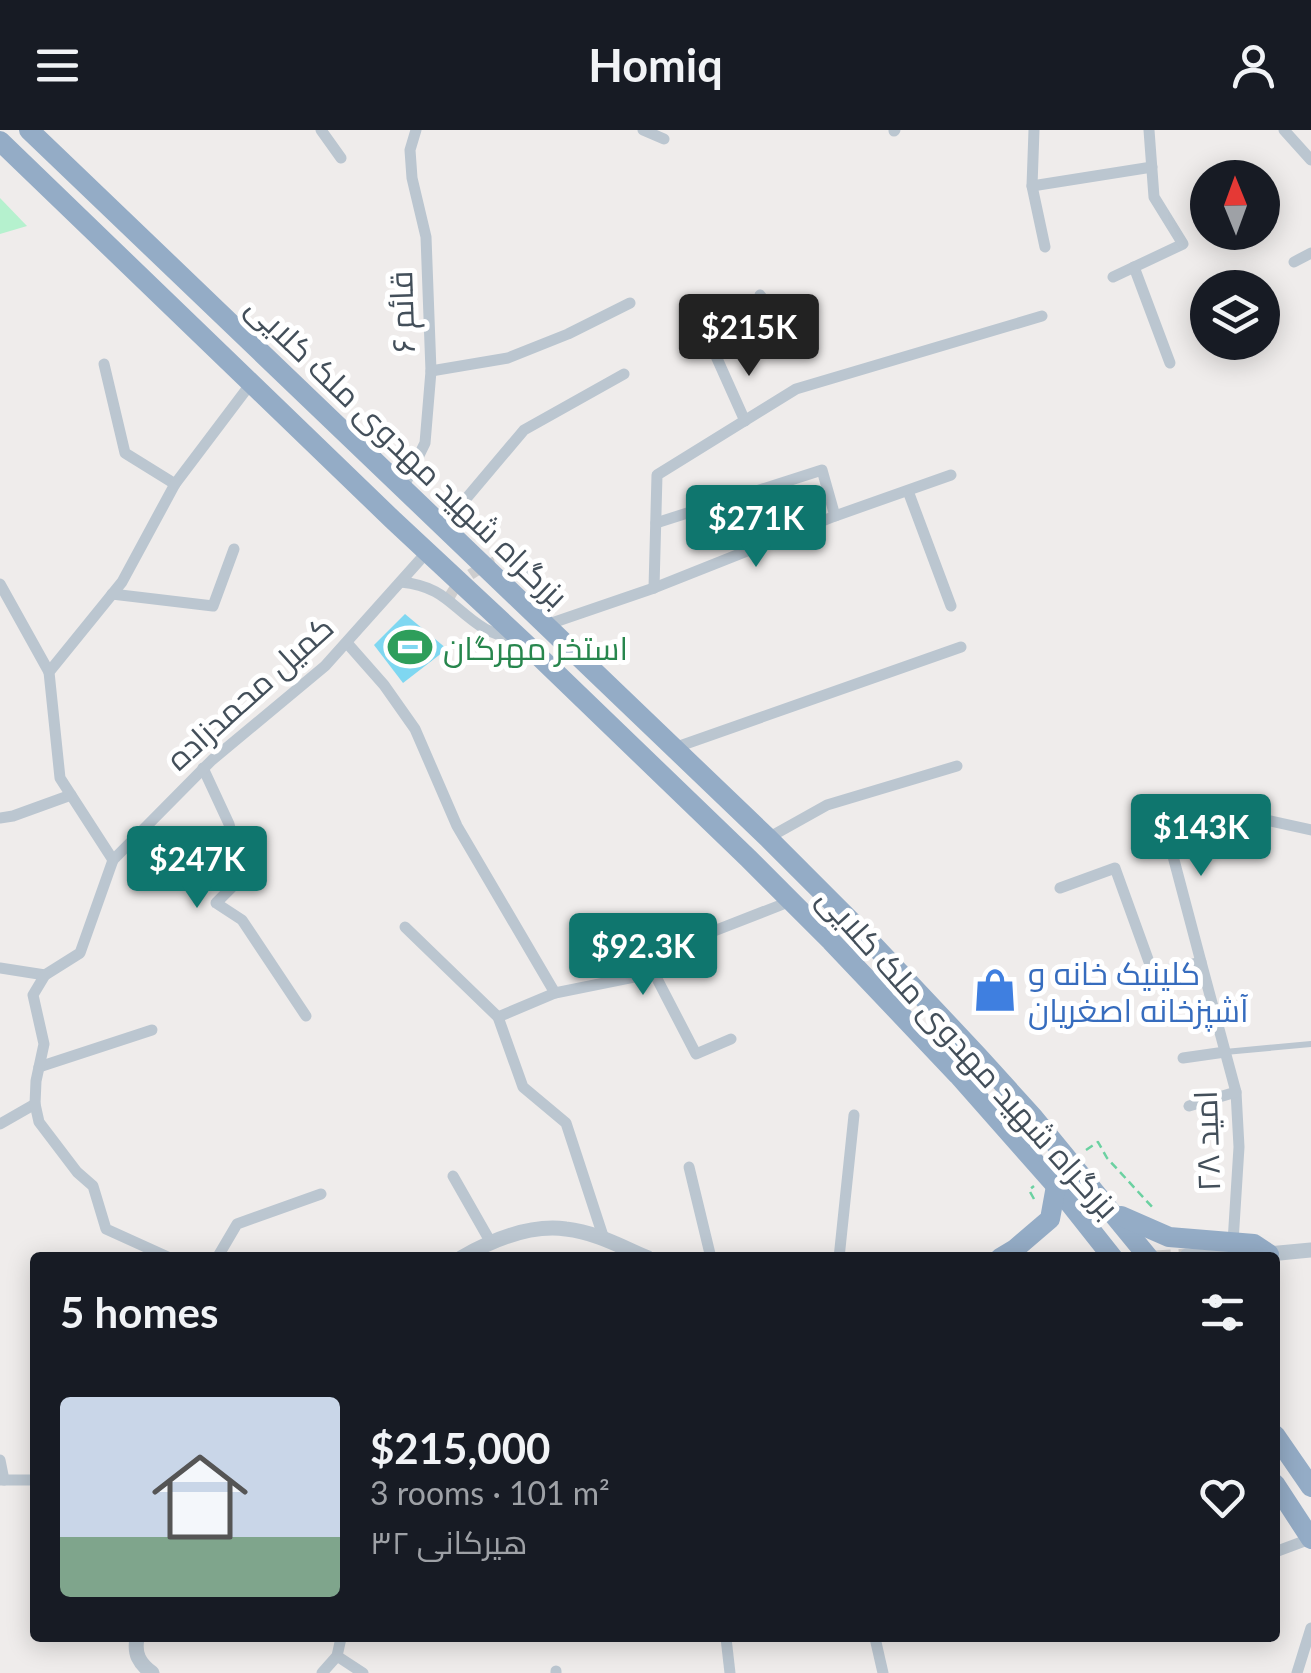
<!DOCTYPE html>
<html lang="en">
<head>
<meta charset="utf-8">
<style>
  :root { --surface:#171b24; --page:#20242c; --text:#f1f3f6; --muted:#9ea1a6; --accent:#0f766e }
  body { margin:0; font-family:Lato,Cairo,sans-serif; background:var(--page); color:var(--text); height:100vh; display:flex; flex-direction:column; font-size:38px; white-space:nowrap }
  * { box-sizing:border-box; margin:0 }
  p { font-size:32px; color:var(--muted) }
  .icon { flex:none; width:55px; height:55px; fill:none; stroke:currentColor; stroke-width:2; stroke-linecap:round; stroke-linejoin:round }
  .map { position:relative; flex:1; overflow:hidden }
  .side { position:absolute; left:30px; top:1122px; width:1250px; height:390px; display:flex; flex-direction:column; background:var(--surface); border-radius:10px; box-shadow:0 5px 25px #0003 }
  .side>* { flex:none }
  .needle { width:65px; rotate:359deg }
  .fabs { position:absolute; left:1190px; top:30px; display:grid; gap:20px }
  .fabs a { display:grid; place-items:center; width:90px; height:90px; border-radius:50%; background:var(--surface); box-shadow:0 5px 25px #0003; font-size:50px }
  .price { position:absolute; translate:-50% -85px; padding:0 22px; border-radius:10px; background:var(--accent); color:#fff; font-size:32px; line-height:65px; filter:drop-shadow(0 2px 5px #0008) }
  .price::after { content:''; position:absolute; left:50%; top:60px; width:30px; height:22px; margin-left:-15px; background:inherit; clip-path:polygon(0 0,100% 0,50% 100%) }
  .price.active { background:#222; color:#fff }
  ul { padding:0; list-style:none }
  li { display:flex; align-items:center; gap:30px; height:250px; padding:0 30px }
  li span { display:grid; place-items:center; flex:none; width:280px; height:200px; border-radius:10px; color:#555 }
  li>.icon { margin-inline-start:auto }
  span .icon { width:120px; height:120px; fill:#fffc; stroke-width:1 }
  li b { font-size:42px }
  h2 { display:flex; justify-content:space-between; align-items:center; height:120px; padding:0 30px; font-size:42px }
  header { display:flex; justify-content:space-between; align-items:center; height:130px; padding:0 30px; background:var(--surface); font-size:45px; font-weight:700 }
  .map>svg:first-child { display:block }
  .green { fill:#b5f1ce }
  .water { fill:#7fd7f1 }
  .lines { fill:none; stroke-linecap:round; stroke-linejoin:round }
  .minor-tunnel { stroke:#cdcdce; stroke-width:11; stroke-dasharray:11 5.5; stroke-linecap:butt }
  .tertiary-tunnel { stroke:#cdcdce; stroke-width:15; stroke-dasharray:15 8; stroke-linecap:butt }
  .path { stroke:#6bd1a1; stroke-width:2.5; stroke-dasharray:8 5; stroke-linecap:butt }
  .service { stroke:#bbc6d0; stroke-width:6 }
  .minor { stroke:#bbc6d0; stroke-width:11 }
  .tertiary { stroke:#bbc6d0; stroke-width:15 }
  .trunk { stroke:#94acc6; stroke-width:20 }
  .labels { text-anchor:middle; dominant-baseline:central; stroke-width:10; stroke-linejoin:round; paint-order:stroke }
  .street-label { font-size:32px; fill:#434f5a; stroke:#fff }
  .leisure-label { font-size:32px; fill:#27864d; stroke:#fff; text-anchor:start }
  .shop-label { font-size:32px; fill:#366cbe; stroke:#fff; text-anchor:start }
</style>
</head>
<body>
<header><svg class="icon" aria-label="menu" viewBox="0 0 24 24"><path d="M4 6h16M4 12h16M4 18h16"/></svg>Homiq<svg class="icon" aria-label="person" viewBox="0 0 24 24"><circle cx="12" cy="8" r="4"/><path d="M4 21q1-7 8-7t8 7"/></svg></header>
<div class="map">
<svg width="1311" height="1543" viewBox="0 0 1311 1543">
  <rect width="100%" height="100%" fill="#efeceb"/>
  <path class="green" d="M0 68 27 96 0 104Z"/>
  <path class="water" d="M405 484 447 519 403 553 374 515Z"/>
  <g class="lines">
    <path class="minor-tunnel" d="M449 469C454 451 487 432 505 429"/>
    <path class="tertiary-tunnel" d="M1156 1128 1187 1126"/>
    <g class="path">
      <path d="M1086 1020 1098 1012 1107 1028 1154 1079"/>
      <path d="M1034 1069 1029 1060 1034 1056"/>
    </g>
    <path class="service" d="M1225 922 1311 914"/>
    <g class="minor">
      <path d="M321 0 341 28"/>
      <path d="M643 0 664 9"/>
      <path d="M1034 0 1032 56 1045 117"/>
      <path d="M1284 0 1311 30"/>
      <path d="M894 1 895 0"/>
      <path d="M1032 56 1152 37"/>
      <path d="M1294 132 1311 123"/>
      <path d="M1134 137 1170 233"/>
      <path d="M1113 147 1183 114 1154 67 1149 0"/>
      <path d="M104 234 125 323 175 354"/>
      <path d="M431 241 508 228 568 204 630 173"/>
      <path d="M745 291 715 224 780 191 760 165"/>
      <path d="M403 358 425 313 431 241 426 107 412 48 410 20 416 0"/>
      <path d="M908 361 951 476"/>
      <path d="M656 393 822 340 835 386"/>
      <path d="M443 396 524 300 624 244"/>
      <path d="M505 429C534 447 540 463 546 495L654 458 835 386 951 345"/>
      <path d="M401 452C446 457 450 477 485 499 495 504 506 507 516 510"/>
      <path d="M0 454 49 542"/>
      <path d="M654 458 657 345 796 259 1042 186"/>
      <path d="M112 464 213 476 234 419"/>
      <path d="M347 513 384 555 415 599 457 696 555 863"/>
      <path d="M674 618 961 517"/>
      <path d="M203 638 229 694 242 747 216 773 242 790 306 886"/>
      <path d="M1160 677 1201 832"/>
      <path d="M0 688 13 686 71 665"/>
      <path d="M1266 690 1311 700"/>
      <path d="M768 708 827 675 957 636"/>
      <path d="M113 730 60 648 49 542 122 452 175 354 252 252"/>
      <path d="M1060 758 1115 738 1153 843 1201 832 1236 962 1239 1017 1233 1112"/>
      <path d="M405 797 498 887 523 957 566 993 604 1109"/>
      <path d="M655 824 791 771"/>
      <path d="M0 838 45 845"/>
      <path d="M498 887 555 863 654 843 696 924 731 909"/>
      <path d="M1183 928 1225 922"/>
      <path d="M39 937 152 900"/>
      <path d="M1189 976 1236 962"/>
      <path d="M0 994 35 974"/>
      <path d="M689 1037 711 1128"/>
      <path d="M453 1046 490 1111"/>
      <path d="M170 1128 106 1099 93 1056 77 1042 39 992 35 974 36 951 44 914 33 865 45 845 80 823 113 730 212 630 325 536 427 422"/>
      <path d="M217 1128 237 1094 321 1064"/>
      <path d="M839 1128 854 985"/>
      <path d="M0 1330 4 1350"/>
      <path d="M0 1350H35"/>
      <path d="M1275 1422 1310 1409"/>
      <path d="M726 1508 730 1543"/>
      <path d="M875 1508 883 1543"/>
      <path d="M337 1526 363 1543"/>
      <path d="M556 1541V1543"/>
      <path d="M322 1543 337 1526 341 1508"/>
      <path d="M1297 1543 1311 1498"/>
    </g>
    <g class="tertiary">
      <path d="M1187 1126 1269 1124 1311 1120"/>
      <path d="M461 1128C492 1110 529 1094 566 1099 595 1102 622 1117 648 1128"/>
      <path d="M137 1508C134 1524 139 1533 152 1543"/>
    </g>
    <g class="trunk">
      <path d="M29 0 768 708 851 791 978 926 1034 988 1149 1128"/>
      <path d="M0 11 393 390 525 513 748 728 831 811 958 945 1056 1056 1113 1128"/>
      <path d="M1121 1086 1169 1107 1254 1114 1269 1124 1263 1128"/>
      <path d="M1000 1128 1015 1119 1050 1089 1056 1056"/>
      <path d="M1275 1305 1311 1357"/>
      <path d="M1275 1354 1311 1409"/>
    </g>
  </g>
  <defs>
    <g id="stadium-bare" transform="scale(3.45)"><path d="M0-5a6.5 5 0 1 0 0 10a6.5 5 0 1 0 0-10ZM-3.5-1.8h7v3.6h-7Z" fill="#2e9e5b" stroke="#fff" stroke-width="2.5" paint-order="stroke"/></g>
    <g id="shop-bare" transform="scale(3.45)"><path d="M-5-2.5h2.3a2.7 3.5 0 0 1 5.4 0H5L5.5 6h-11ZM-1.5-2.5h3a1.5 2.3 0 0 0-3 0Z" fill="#3f7fe0" stroke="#fff" stroke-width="2.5" paint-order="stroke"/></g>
  </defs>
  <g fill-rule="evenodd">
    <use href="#stadium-bare" x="410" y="517"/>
    <use href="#shop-bare" x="995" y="860"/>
  </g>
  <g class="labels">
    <g class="street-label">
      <text transform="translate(401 182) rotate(-92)">قائم ۶</text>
      <text transform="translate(408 321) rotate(44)">بزرگراه شهید مهدوی ملک کلایی</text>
      <text transform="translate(249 562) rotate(-42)">کمیل محمدزاده</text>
      <text transform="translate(969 922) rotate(48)">بزرگراه شهید مهدوی ملک کلایی</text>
      <text transform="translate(1206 1011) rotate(-92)">امید ۲۸</text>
    </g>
    <g class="leisure-label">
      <text x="443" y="517">استخر مهرگان</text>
    </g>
    <g class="shop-label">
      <text x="1028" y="842">کلینیک خانه و<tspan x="1028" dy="37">آشپزخانه اصغریان</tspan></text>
    </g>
  </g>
</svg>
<div class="fabs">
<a><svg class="needle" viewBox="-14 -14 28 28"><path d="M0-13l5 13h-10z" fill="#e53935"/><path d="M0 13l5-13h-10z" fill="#9ea1a6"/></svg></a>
<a><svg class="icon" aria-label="layers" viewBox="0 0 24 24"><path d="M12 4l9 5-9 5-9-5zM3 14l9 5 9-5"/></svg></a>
</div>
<b class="price active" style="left:749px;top:249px">$215K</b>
<b class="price" style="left:756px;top:440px">$271K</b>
<b class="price" style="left:1201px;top:749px">$143K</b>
<b class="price" style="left:197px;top:781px">$247K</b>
<b class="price" style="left:643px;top:868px">$92.3K</b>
<section class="side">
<h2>5 homes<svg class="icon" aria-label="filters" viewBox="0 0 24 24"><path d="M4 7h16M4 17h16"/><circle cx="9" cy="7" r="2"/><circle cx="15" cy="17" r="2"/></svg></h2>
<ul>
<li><span style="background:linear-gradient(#c9d6e8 70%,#7fa58c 0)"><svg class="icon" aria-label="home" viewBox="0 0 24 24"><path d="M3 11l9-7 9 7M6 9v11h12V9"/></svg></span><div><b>$215,000</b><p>3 rooms · 101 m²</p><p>هیرکانی ۳۲</p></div><svg class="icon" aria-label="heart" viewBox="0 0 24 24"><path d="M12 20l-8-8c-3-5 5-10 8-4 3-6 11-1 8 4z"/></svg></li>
</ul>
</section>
</div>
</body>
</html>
